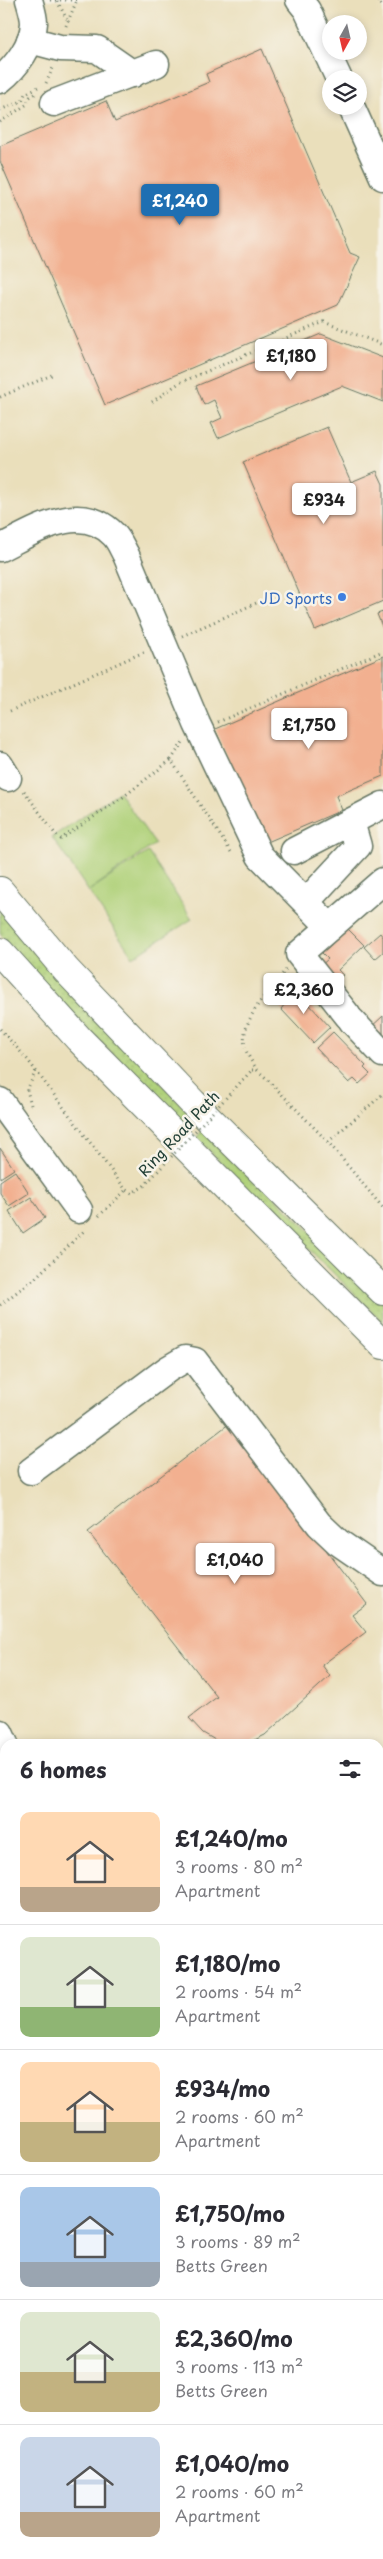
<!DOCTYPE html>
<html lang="en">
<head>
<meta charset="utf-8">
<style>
  :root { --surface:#fff; --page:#f2f2f3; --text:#2b2b33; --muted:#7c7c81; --line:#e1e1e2; --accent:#1f6fb2 }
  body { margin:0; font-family:"Playpen Sans",sans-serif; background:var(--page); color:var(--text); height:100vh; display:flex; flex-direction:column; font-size:19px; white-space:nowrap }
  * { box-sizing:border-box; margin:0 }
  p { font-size:16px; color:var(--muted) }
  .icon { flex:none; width:28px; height:28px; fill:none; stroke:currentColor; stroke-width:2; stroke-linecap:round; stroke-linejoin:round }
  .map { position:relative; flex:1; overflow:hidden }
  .panel { position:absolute; left:0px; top:1739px; width:384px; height:821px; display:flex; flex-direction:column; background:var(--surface); border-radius:15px 15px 0 0; box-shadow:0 2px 8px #0003 }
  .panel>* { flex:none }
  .needle { width:32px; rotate:188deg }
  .buttons { position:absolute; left:322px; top:15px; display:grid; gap:10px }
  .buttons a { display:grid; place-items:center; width:45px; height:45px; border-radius:50%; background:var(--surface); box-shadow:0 2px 8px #0003; font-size:25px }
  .price { position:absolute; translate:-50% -42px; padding:0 11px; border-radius:5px; background:#fff; color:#222; font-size:16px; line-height:32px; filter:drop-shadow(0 1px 2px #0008) }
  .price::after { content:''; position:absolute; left:50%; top:30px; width:15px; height:11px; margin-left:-8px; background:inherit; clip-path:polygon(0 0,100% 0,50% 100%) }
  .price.on { background:var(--accent); color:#fff }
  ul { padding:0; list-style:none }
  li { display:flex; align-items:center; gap:15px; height:125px; padding:0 20px }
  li+li { border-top:1px solid var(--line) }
  li span { display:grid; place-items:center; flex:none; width:140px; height:100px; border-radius:10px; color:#555 }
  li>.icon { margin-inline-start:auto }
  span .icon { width:60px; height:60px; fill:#fffc; stroke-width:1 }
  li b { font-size:21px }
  h2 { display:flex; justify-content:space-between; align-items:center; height:60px; padding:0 20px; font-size:21px }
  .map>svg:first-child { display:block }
  .grass { fill:url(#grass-dots); stroke:#688858 }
  .garden { fill:#b1d27b; stroke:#688858 }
  .building { fill:#f2b090 }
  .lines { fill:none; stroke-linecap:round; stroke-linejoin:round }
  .minor-casing { stroke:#667663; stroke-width:29 }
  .highway-casing { stroke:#667663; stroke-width:30 }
  .path { stroke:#667663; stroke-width:3; stroke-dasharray:1 4; stroke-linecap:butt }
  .minor { stroke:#fff; stroke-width:26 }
  .highway { stroke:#fff; stroke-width:28 }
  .path-bridge { stroke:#667663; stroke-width:3; stroke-dasharray:1 4; stroke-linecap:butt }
  .shop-dot { fill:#3f7fe0; stroke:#f7f3e8; stroke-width:2 }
  .labels { text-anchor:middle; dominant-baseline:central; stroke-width:5; stroke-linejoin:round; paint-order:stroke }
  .shop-label { font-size:15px; fill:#366cbe; stroke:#f7f3e8; text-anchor:end }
  .street-label { font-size:15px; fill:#1f3d34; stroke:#f7f3e8 }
</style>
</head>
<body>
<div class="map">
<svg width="383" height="2559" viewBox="0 0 383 2559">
  <defs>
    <pattern id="grass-dots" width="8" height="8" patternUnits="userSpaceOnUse" patternTransform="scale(1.25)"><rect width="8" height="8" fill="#b1d27b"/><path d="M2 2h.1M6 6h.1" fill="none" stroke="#98b56b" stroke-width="1.8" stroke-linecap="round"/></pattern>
  </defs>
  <rect width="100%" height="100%" fill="#f7f3e8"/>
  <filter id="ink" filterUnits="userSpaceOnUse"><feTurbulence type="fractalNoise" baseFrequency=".02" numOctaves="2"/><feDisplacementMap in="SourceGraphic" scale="10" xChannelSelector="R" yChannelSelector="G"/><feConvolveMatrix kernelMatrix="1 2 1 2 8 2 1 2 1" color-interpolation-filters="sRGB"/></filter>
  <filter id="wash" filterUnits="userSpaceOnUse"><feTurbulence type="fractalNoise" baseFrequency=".0096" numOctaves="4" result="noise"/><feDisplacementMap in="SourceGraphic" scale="20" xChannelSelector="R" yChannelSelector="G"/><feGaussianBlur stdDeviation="1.12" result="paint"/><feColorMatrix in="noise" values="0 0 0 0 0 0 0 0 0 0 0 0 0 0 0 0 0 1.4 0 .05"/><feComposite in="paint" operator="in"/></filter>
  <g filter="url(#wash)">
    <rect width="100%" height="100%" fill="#eadfbb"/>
    <g class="grass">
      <path d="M0 908 195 1120 184 1128 31 971 0 934Z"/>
      <path d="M204 1129 383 1302V1322L196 1138Z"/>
      <path d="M5 1988V2454L0 2455V1990Z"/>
      <path d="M5 2482V2521L0 2515V2483Z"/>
      <path d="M379 2491H383V2559H350L351 2555H379Z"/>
      <path d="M29 2555H300V2559H31Z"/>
    </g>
    <path class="garden" d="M119 792 155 844 90 890 148 852 192 919 133 957 52 837Z"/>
    <g id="blocks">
      <g class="building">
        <path d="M262 49 350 253 360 257 338 305 105 405 0 161V146L106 101 115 122 209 82 206 74Z"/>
        <path d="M321 334 383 358V402L342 386 218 438 211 423 222 418 214 400 204 405 196 386Z"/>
        <path d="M327 427 351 482 377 471 383 484V601L315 630 243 462Z"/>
        <path d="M383 612V629L377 614Z"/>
        <path d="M383 656V776L336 796 342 810 265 843 215 729Z"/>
        <path d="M348 929 364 945 338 970 343 975 335 983 319 967 328 959 322 953Z"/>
        <path d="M380 933 383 937V952L375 959 364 947Z"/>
        <path d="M290 988 296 994 298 992 330 1027 313 1043 281 1009 285 1004 279 999Z"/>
        <path d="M383 1016V1045L369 1029Z"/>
        <path d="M333 1032 366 1066 364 1068 370 1074 359 1084 354 1079 349 1083 316 1048Z"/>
        <path d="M0 1148 14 1169 0 1178Z"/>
        <path d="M15 1171 29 1193 9 1206 0 1193V1181Z"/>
        <path d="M31 1197 45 1218 23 1233 9 1211Z"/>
        <path d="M230 1423 367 1604 352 1615 366 1632 322 1665 330 1676 265 1735 246 1744H222L203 1733 189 1718 217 1697 88 1532Z"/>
        <path d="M383 1885V2306L379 2296V1887Z"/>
      </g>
    </g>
  </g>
  <g filter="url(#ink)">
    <use href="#blocks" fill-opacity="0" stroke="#667663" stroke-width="1"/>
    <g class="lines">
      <g class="minor-casing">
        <g id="minor">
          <path d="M299 0 307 10 339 79"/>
          <path d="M30 40 60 48 97 49 133 74"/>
          <path d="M0 80C16 67 33 45 34 23 34 16 31 7 29 0"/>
          <path d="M54 103 156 64"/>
          <path d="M351 106 383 177"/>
          <path d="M0 548C35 531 80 500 114 535 119 540 122 548 126 555L197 724 260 856 330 927"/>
          <path d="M0 765 8 778"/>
          <path d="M294 851 383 805"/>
          <path d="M306 902 358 846 351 822"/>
          <path d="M348 1016 299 954 383 881"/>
          <path d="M352 1021 383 1054"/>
          <path d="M0 1101 79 1210"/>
          <path d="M31 1471 168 1369 185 1359 195 1361 319 1524 338 1542 383 1573"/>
          <path d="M0 1733 5 1744"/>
          <path d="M379 1783 383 1780"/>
          <path d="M0 1841 5 1849"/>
          <path d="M379 1848 383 1847"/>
          <path d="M0 1961 5 1959"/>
          <path d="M379 2465H383"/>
          <path d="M0 2466H5"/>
          <path d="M335 2559V2555"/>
        </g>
      </g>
      <g class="highway-casing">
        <g id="highway">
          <path d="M0 891 66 970 193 1103 383 1291"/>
          <path d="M0 952 79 1039 383 1345"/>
        </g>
      </g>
      <g class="path">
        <path d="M50 0H79"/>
        <path d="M378 0 383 8"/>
        <path d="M57 1 67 19"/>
        <path d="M66 26 77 0"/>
        <path d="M46 83 53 68"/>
        <path d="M0 110 22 101 25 94 38 87"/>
        <path d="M0 122 26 105 30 97 35 94"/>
        <path d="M0 397 54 374"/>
        <path d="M152 402 179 383 324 322 383 345"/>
        <path d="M182 636 270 597"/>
        <path d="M10 711 144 652"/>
        <path d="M218 722 383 651"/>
        <path d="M171 760 183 742"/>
        <path d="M24 791 56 835 61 839 123 797 171 760 231 852 234 853"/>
        <path d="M0 1029 27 1059 126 1190 132 1193 144 1186"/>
        <path d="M252 1070H257L266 1078 328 1142 383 1208"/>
        <path d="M257 1070C253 1063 246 1054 245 1046 239 1022 271 987 286 970"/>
        <path d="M31 1105 27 1090 36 1071"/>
        <path d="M328 1142 383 1094"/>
        <path d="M99 1216 126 1190"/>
        <path d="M0 1305 34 1279 84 1231"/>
        <path d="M379 2351 383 2348"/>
        <path d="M379 2404 383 2403"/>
        <path d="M0 2541 5 2547"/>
        <path d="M13 2555 17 2559"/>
      </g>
      <use href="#minor" class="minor"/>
      <use href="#highway" class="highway"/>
      <path class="path-bridge" d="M144 1186 252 1070"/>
    </g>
  </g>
  <circle class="shop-dot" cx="342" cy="597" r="5"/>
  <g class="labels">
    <g class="shop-label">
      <text x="332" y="597">JD Sports</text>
    </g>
    <g class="street-label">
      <text transform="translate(178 1133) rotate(-47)">Ring Road Path</text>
    </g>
  </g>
</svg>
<div class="buttons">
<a><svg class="needle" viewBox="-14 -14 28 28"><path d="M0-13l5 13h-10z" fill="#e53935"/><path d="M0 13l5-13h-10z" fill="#7c7c81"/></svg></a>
<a><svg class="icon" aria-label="layers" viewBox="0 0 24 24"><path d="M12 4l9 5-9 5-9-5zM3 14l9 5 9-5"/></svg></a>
</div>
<b class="price on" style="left:180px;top:226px">£1,240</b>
<b class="price" style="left:291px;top:381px">£1,180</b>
<b class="price" style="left:324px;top:525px">£934</b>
<b class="price" style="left:309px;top:750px">£1,750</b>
<b class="price" style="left:304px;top:1015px">£2,360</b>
<b class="price" style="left:235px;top:1585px">£1,040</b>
<section class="panel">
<h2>6 homes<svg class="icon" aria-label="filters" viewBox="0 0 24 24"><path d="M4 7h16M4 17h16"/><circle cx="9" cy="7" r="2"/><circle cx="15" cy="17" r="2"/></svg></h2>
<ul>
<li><span style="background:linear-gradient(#ffd9b3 75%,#b9a48a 0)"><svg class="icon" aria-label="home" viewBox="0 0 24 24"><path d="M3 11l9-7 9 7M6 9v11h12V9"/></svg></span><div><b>£1,240/mo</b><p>3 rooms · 80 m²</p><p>Apartment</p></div></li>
<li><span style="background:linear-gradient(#dfe7d0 70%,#8fb573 0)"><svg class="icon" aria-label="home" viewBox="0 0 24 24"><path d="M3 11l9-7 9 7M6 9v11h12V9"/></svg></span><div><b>£1,180/mo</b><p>2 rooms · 54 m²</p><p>Apartment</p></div></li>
<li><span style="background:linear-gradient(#ffd9b3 60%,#c2b280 0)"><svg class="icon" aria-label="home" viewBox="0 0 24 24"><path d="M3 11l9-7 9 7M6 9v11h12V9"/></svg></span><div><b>£934/mo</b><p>2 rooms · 60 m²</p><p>Apartment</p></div></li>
<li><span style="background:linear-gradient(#a9c7e8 75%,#9aa5b1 0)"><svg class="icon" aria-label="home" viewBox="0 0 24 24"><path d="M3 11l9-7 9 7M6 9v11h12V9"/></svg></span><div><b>£1,750/mo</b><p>3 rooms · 89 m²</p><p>Betts Green</p></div></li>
<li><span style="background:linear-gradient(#dfe7d0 60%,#c2b280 0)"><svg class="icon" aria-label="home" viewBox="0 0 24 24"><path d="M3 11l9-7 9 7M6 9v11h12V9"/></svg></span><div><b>£2,360/mo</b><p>3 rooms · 113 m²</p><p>Betts Green</p></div></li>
<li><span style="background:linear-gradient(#c9d6e8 75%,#b9a48a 0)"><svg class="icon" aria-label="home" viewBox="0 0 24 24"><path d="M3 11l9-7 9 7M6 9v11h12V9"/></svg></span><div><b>£1,040/mo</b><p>2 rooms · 60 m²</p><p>Apartment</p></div></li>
</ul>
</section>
</div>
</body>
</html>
